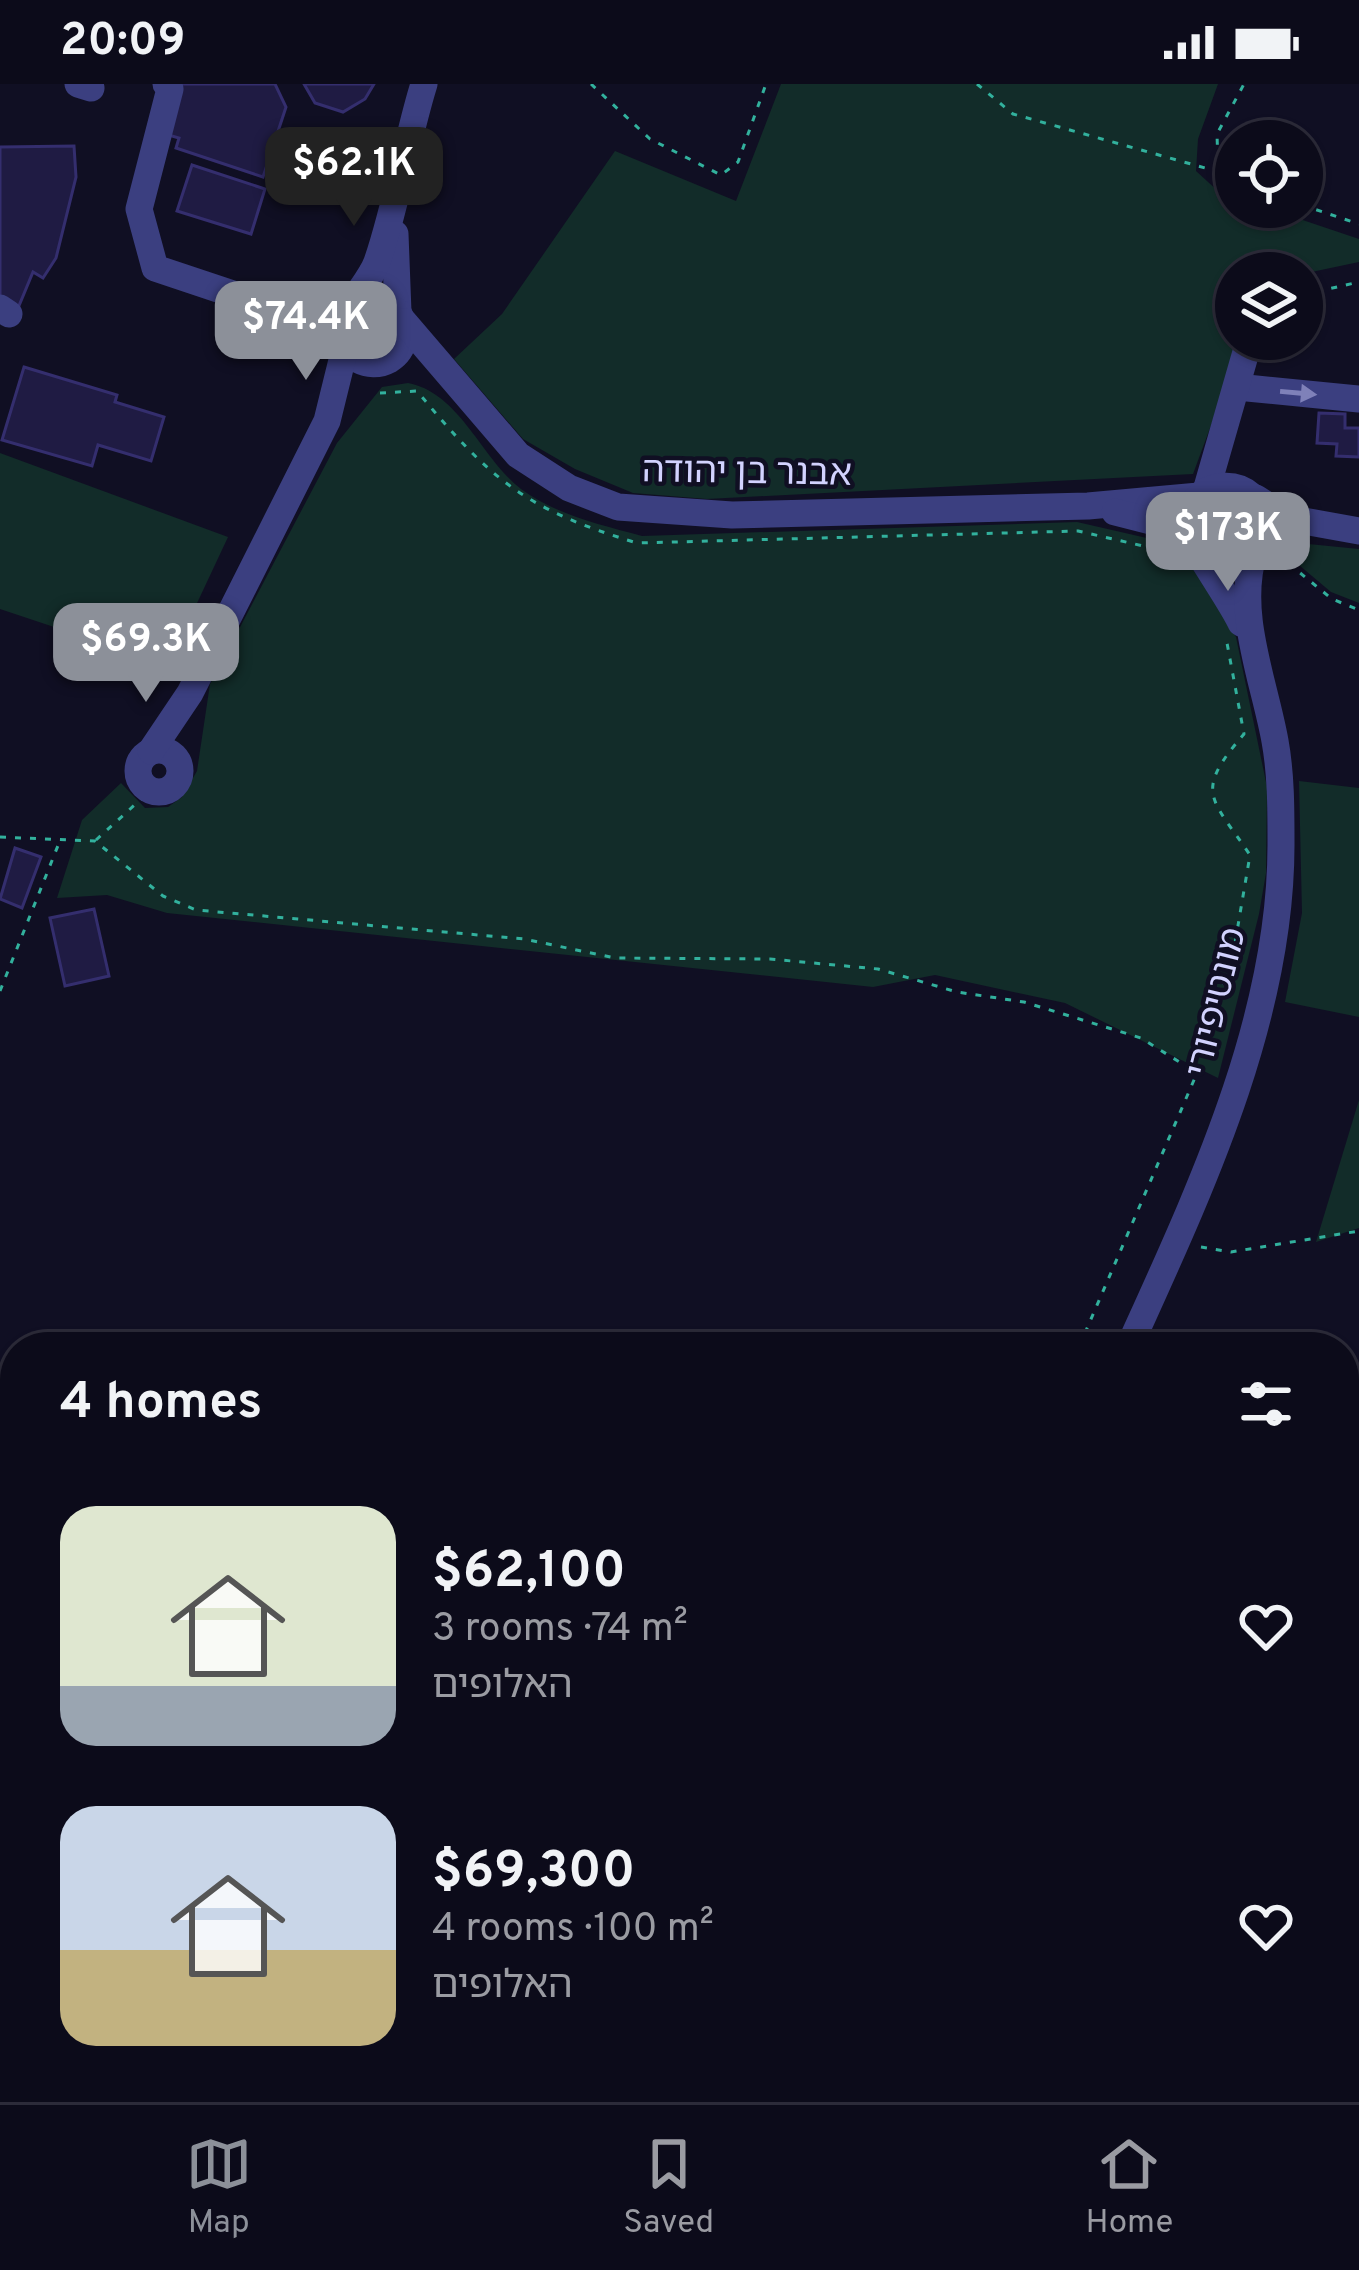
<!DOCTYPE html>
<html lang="en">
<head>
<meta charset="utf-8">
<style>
  :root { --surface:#0c0b1a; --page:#1a1927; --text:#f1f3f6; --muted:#9a9ba2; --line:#2c2b39; --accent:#8c9099 }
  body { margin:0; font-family:Overpass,"Noto Sans Hebrew",sans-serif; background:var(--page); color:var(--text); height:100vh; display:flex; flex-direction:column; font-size:45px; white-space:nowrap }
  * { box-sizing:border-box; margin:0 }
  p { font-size:39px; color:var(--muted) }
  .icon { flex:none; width:66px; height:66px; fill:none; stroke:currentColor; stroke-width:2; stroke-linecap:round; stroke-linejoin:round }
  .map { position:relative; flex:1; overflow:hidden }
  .side { position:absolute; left:0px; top:1248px; width:1359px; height:771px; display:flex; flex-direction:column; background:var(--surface); border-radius:48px 48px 0 0; box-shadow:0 3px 9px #0004,0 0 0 3px var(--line) }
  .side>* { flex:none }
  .fabs { position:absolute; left:1215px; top:36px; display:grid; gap:24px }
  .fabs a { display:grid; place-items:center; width:108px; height:108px; border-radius:50%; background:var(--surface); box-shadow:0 3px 9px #0004,0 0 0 3px var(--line); font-size:60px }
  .price { position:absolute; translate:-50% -102px; padding:0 27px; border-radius:24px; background:var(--accent); color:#fff; font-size:39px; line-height:78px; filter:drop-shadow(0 3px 6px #0008) }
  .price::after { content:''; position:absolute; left:50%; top:72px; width:36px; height:27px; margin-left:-18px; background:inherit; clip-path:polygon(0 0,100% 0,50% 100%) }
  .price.on { background:#222; color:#fff }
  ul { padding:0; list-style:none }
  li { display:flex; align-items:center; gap:36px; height:300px; padding:0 60px }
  li span { display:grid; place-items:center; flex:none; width:336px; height:240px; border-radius:36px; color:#555 }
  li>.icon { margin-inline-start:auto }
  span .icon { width:144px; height:144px; fill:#fffc; stroke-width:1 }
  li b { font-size:51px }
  h2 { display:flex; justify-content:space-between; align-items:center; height:144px; padding:0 60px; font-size:51px }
  .status { display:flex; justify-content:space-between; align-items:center; height:84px; padding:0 60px; background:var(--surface); direction:ltr }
  .status svg { height:33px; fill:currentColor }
  .dock { display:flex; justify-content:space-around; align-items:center; height:168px; border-top:3px solid var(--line); background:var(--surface); font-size:33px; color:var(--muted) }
  .dock a { display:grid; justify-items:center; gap:6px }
  .dock .on { color:var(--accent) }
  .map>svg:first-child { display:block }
  .green { fill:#122c29 }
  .building { fill:#1f1b43; stroke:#342e6e; stroke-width:3 }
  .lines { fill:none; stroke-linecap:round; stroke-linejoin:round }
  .path { stroke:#32b19d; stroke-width:3; stroke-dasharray:6 9; stroke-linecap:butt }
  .minor { stroke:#3b3f80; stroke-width:27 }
  .oneway { fill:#7f81b9 }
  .labels { text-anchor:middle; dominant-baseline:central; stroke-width:9; stroke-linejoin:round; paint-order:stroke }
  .street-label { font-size:36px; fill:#d2d2fe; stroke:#100f23 }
</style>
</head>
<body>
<div class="status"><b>20:09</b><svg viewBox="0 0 49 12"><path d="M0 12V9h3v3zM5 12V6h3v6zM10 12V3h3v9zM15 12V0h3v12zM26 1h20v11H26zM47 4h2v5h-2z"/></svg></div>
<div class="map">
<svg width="1359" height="2018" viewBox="0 0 1359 2018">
  <rect width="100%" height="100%" fill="#100f23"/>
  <g class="green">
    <path d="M781 0H1218L1198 55 1196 87 1219 108 1236 114V123H1264L1359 155V178L1302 190 1236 189V255H1243L1193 390 707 415 633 409 575 385 523 355 454 275 502 230 615 67 736 117Z"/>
    <path d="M408 299C460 309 481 374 521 405 556 431 602 441 642 452L1077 438 1160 457 1185 471 1236 553 1267 703 1266 789 1259 830 1218 994 1065 919 935 891 873 903 167 829 107 811 57 814 82 736 121 699 145 724 168 723 182 713 197 687 210 600 337 359 382 303Z"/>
    <path d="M0 369 228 453 168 581 0 525Z"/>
    <path d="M1288 458 1359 465V519L1331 508 1280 465Z"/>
    <path d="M1299 697 1359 704V933L1285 918 1302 829Z"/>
    <path d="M1359 1016V1144L1316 1158Z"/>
    <path d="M1359 1367V1524L1344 1526V1378Z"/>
    <path d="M1359 1721V2018H1176L1160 2004H1344V1726Z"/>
    <path d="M66 2004H258L260 2018H56Z"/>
    <path d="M626 2004H768L745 2018H622Z"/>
    <path d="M821 2004H896L894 2018H800Z"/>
  </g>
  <g class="building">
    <path d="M180 0H275L286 23 263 93 176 64 179 54 165 50Z"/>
    <path d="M304 0H374L365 15 343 28 315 19Z"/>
    <path d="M74 62 76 93 56 174 43 194 33 188 18 224 0 214V63Z"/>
    <path d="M192 81 265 105 251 150 177 127Z"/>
    <path d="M24 283 117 311 115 318 164 333 151 377 98 361 92 382 2 356Z"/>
    <path d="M1319 329 1345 330V344H1359V373L1336 372 1337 360 1317 359Z"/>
    <path d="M15 764 41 773 22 824 0 815Z"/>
    <path d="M94 825 109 892 65 902 50 834Z"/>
    <path d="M1359 1547V1594L1347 1597 1344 1552Z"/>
    <path d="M903 2004H948L949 2018H903Z"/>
    <path d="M963 2004H986V2011H1006V2018H963Z"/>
    <path d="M314 2006 315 2018H283L282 2011Z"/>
  </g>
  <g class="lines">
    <g class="path">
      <path d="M591 0 650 55 721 91 738 78 766 0"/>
      <path d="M977 0 1013 30 1223 89"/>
      <path d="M1236 98 1218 81 1217 50 1244 0"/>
      <path d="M1302 121 1359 140"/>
      <path d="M1302 211 1359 198"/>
      <path d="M380 309 417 307C491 396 524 425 637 459L1078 447 1152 464"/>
      <path d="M1277 470 1332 515 1359 526"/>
      <path d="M0 753 95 757 163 812 196 826 524 855 615 874 770 875 878 885 957 908 1024 918 1141 954 1197 989"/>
      <path d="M96 756 150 707"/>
      <path d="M0 907 61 754"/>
      <path d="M1201 1163 1231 1168 1359 1147"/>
      <path d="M1079 1263 1197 989 1234 865 1250 771C1211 713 1193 709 1244 650L1227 559"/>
      <path d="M0 1610 15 1617"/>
      <path d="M34 2018 45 2004"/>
      <path d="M777 2018 802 2004"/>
    </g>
    <g class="minor">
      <path d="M78 0 91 4"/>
      <path d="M166 0 170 5 139 125 155 184 340 246"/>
      <path d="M395 150 398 228"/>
      <path d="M352 223 371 215 398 228C407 244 407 265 389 276 369 287 343 273 341 251 338 227 369 201 377 178 397 120 406 58 424 0"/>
      <path d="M0 224 9 230"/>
      <path d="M404 238 518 371 569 404 618 423 732 431 1088 422 1199 412"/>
      <path d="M1237 303 1359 315"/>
      <path d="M1206 407 1248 261"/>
      <path d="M1256 414 1287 434 1359 447"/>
      <path d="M1115 428 1166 441 1192 459"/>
      <path d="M1201 469 1233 479 1254 468 1265 446C1263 381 1178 394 1188 448 1191 461 1231 517 1241 539"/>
      <circle cx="159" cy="687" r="21"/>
      <path d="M151 667 190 609 327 337 345 264"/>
      <path d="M1129 1263C1200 1106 1282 934 1281 758 1281 724 1281 690 1275 657 1264 596 1235 529 1254 468"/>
      <path d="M1344 1646 1359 1642"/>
      <path d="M1128 2004 1144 2018"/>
      <path d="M1090 2018 1099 2004"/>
    </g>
  </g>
  <defs><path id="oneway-solid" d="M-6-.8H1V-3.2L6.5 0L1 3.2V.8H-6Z" transform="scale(3)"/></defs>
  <use class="oneway" href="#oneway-solid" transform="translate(1298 309) rotate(5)"/>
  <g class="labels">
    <g class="street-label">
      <text transform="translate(747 390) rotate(1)">אבנר בן יהודה</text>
      <text transform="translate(1218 919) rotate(-76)">מונטיפיורי</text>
    </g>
  </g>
</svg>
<div class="fabs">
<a><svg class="icon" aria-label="locate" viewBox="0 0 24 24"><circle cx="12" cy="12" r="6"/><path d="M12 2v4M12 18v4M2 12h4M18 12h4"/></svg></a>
<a><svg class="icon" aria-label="layers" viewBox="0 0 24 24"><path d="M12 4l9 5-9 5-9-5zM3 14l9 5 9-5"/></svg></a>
</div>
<b class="price on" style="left:354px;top:145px">$62.1K</b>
<b class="price" style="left:306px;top:299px">$74.4K</b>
<b class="price" style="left:1228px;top:510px">$173K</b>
<b class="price" style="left:146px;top:621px">$69.3K</b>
<section class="side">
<h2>4 homes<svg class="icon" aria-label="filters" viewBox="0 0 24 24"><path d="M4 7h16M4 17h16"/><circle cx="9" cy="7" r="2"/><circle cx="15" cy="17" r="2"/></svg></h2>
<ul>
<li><span style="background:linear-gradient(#dfe7d0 75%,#9aa5b1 0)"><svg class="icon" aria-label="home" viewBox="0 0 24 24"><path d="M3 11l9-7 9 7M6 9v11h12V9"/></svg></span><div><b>$62,100</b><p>3 rooms · 74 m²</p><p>האלופים</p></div><svg class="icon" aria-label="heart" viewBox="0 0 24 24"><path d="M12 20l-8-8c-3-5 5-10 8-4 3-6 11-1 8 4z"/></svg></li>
<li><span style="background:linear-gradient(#c9d6e8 60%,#c2b280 0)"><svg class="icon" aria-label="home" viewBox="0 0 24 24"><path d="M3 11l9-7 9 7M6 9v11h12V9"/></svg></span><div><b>$69,300</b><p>4 rooms · 100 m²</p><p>האלופים</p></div><svg class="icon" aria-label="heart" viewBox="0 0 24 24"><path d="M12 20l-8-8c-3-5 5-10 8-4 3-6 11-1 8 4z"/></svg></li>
</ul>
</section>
</div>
<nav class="dock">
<a class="on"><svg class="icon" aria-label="map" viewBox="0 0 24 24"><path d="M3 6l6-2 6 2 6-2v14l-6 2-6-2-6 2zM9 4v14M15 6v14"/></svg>Map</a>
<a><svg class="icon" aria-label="saved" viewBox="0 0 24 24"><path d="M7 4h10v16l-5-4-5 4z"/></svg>Saved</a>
<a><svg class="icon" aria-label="home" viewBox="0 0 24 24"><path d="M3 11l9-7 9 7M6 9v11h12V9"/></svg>Home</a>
</nav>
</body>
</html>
